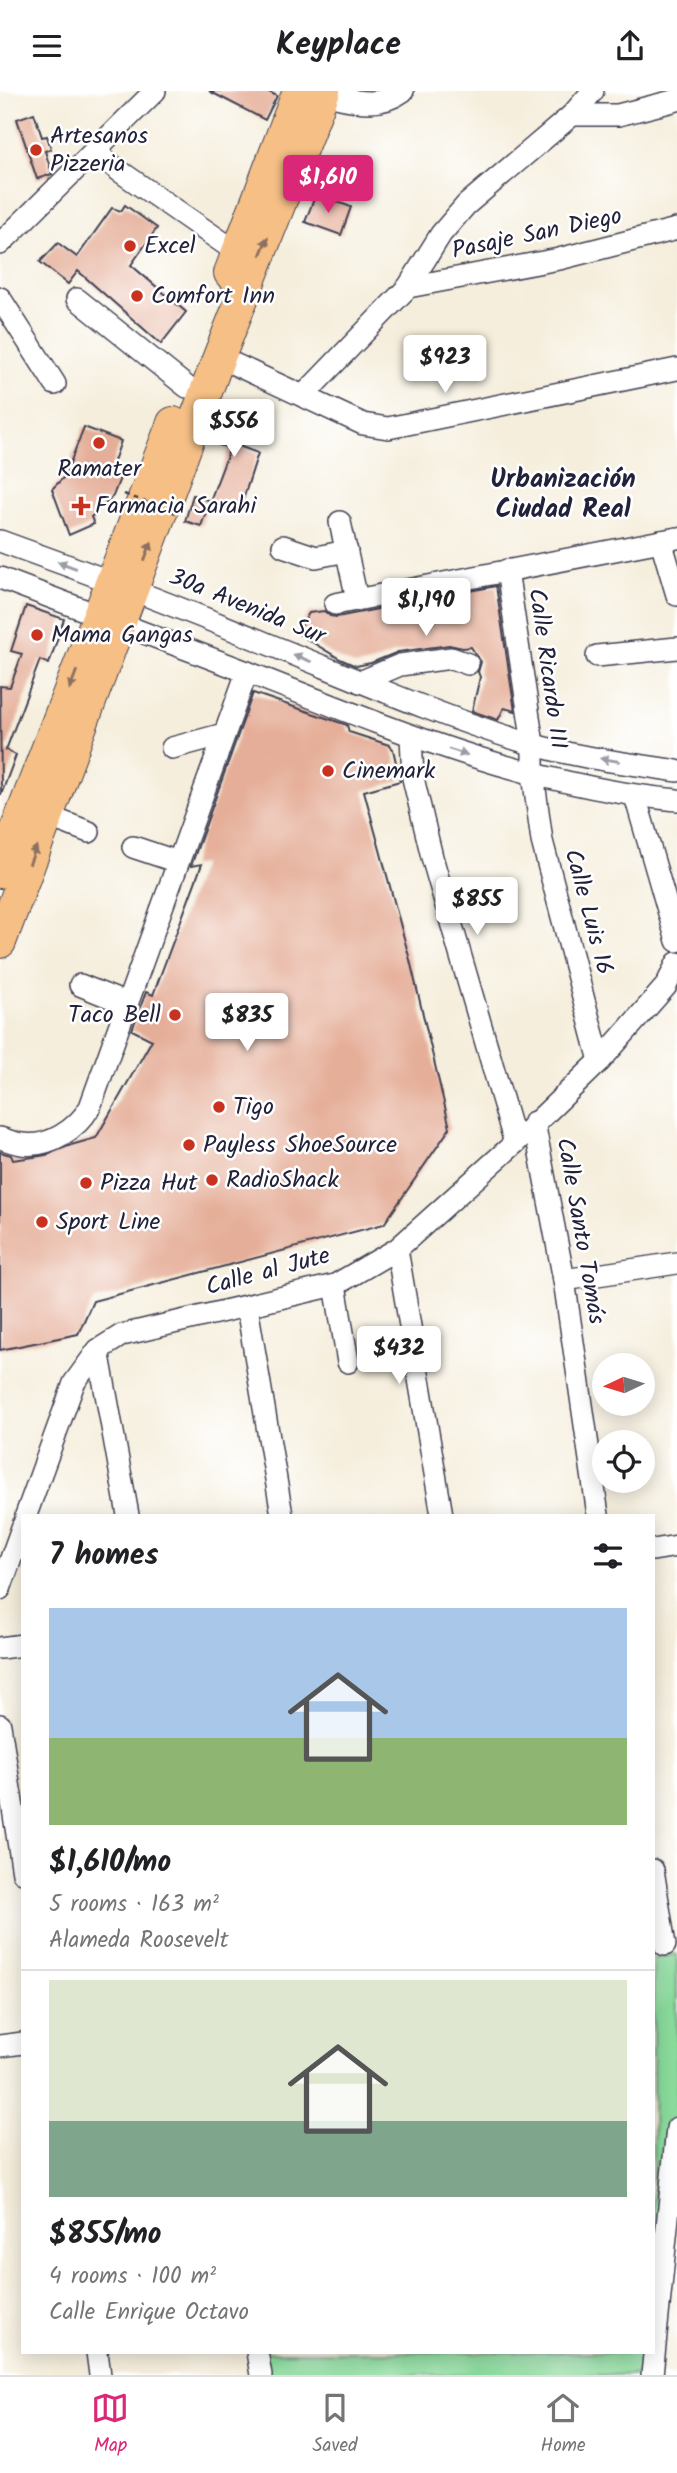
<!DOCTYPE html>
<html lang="en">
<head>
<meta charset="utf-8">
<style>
  :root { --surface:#fff; --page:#f2f2f2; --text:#202124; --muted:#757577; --line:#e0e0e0; --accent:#db2777 }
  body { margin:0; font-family:Kalam,sans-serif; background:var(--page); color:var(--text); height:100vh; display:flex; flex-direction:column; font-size:26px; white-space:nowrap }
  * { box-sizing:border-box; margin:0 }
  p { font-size:23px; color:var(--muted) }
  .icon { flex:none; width:38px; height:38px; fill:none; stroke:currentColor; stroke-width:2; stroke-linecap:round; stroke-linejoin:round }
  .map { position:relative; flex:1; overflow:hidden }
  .drawer { position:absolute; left:21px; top:1423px; width:634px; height:840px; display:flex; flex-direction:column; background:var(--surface); border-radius:0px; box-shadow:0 4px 18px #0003 }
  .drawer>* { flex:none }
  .needle { width:46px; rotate:266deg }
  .controls { position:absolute; left:592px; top:1262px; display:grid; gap:14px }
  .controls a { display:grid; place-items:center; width:63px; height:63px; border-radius:50%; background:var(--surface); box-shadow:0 4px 18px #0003; font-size:35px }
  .price { position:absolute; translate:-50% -60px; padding:0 16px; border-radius:7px; background:#fff; color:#222; font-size:23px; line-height:46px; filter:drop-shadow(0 2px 4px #0008) }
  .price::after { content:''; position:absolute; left:50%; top:42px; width:21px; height:16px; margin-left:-10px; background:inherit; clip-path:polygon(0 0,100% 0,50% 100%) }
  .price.current { background:var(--accent); color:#fff }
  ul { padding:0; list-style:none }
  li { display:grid; align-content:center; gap:14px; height:371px; padding:0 28px }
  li+li { border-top:2px solid var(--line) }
  li span { display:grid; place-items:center; height:217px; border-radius:0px; color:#555 }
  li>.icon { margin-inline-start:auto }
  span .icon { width:126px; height:126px; fill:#fffc; stroke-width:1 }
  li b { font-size:30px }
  h2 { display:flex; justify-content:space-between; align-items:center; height:84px; padding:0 28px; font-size:30px }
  header { display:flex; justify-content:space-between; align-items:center; height:91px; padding:0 28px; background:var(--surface); font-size:32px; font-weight:600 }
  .dock { display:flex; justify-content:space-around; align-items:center; height:98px; border-top:2px solid var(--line); background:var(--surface); font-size:19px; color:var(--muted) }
  .dock a { display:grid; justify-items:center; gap:4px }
  .dock .current { color:var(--accent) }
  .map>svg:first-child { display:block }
  .green { fill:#89da9b; stroke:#567e6b; stroke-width:2 }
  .building { fill:#e5ae98 }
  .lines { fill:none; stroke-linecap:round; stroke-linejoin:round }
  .minor-casing { stroke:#424153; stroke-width:24 }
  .highway-casing { stroke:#424153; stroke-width:34 }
  .minor { stroke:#fff; stroke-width:21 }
  .highway { stroke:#f5bf86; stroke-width:32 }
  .path-bridge { stroke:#424153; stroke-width:2.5; stroke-dasharray:5 5; stroke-linecap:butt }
  .oneway { fill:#8c7060 }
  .oneway2 { fill:#9c9ca7 }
  .poi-dot { fill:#c8321e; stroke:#fff; stroke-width:2.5 }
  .labels { text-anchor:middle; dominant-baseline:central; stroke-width:5; stroke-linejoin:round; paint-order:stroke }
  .poi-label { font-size:24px; fill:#22223b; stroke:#fff; text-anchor:start }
  .street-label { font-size:24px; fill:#22223b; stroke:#fff }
  .neighbourhood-label { font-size:26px; font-weight:bold; fill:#22223b; stroke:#fff }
</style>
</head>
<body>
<header><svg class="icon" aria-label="menu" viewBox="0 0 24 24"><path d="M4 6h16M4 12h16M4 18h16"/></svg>Keyplace<svg class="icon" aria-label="share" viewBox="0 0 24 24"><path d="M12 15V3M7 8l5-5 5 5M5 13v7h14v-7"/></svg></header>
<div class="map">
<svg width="677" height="2284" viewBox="0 0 677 2284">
  <rect width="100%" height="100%" fill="#fff"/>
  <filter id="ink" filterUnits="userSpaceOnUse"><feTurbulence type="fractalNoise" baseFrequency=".0143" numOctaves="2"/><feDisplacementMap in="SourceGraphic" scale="14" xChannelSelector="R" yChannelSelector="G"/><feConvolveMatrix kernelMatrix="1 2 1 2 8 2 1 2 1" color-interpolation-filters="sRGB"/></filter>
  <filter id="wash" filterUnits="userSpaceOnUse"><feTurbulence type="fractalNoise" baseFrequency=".00686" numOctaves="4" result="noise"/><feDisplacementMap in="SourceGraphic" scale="28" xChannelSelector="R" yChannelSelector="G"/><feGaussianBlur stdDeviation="1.57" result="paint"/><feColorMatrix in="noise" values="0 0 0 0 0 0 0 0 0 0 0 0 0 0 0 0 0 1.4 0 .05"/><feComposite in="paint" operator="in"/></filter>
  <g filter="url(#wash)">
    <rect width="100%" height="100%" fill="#f5eedc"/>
    <g class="green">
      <path d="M677 1863V2024L653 2252V1867Z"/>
      <path d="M257 2261H652L649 2284H261Z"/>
    </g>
    <g id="blocks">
      <g class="building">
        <path d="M209 0H267L277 5 265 29Z"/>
        <path d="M34 22 42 46 47 45 51 58 45 60 52 83 37 88 17 28Z"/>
        <path d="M316 103 351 116 341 144 305 131Z"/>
        <path d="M125 114 157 137 131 174 186 221 161 253 78 180 68 193 40 171 58 152 77 166 112 117 121 120Z"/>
        <path d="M230 310 247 316 243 328 251 331 241 356 258 362 239 421 210 410 230 357 213 352Z"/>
        <path d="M84 336 121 350 109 384 120 387 113 405 91 426 94 433 69 444 52 398 65 385Z"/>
        <path d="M193 404 210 410 201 435 185 430Z"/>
        <path d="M496 495 515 620 504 617 498 629 472 620 480 586 478 581 481 571 471 556 463 557 449 554 398 561 371 572 356 575 340 568 297 542 309 522 324 520 330 525 337 526Z"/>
        <path d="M26 515 64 528 49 573 40 569 6 659 16 664 1 704 0 595 10 596 22 563 11 560Z"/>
        <path d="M253 602 347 634 349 641 389 654 393 658 400 690 364 700 410 869 450 1037 384 1133 93 1210 78 1243 0 1259V1061L11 1064 13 1069 34 1066 46 1064 71 1054 96 1047 152 949 132 939 146 901 153 904 202 773 191 775Z"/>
      </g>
    </g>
  </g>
  <g filter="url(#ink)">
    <use href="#blocks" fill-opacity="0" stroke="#424153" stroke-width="2"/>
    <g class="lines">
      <g class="minor-casing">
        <g id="minor">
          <path d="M323 3C351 9 377 19 403 0"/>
          <path d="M572 24H618L677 9"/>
          <path d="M95 60 118 79 238 162"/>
          <path d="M0 153 155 0"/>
          <path d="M408 196 559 168 677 138"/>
          <path d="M0 207 55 293"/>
          <path d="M77 208 187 296"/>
          <path d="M219 266 363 333 388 337 677 278"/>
          <path d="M303 305 408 196 441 143 466 114 572 24 593 0"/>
          <path d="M340 431 357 508"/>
          <path d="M0 450C90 482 179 516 268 553 355 588 441 626 531 653 578 667 628 672 677 680"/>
          <path d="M661 450 677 504"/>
          <path d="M283 455 316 466 347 460"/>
          <path d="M507 479 533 653V683L542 750 600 970"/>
          <path d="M0 487C82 519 165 549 247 581 387 636 526 695 677 709"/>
          <path d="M335 513 677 447"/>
          <path d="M597 565 677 557"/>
          <path d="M360 591 400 574 451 567 468 573"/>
          <path d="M411 645 413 687 432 766 515 1052"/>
          <path d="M172 657 224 643"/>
          <path d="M635 705 677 850"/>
          <path d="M47 725 89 741"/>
          <path d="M133 756 178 771"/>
          <path d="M80 894 127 913"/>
          <path d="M534 1031 564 1189 598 1424"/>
          <path d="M0 1047C7 1049 15 1052 22 1053 49 1057 77 1038 90 1016L247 581"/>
          <path d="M397 1158 442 1424"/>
          <path d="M564 1189 677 1172"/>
          <path d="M335 1194 348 1271"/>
          <path d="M247 1216 282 1424"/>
          <path d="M98 1259 128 1424"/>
          <path d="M26 1424 74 1292 98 1259 122 1244 335 1194 397 1158 515 1052 600 970 666 895 677 872"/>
          <path d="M653 1459 677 1455"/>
          <path d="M0 1498 23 1434"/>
          <path d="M0 1557 23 1554"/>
          <path d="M0 1634 23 1782"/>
          <path d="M653 1779 665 1854"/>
          <path d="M0 1955 23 1952"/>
          <path d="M97 2261 100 2284"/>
          <path d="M257 2261 261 2284"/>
          <path d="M652 2284 677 2037"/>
        </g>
      </g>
      <g class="highway-casing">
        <g id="highway">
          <path d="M230 182 299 0"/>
          <path d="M0 781 173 332"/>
          <path d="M0 851 219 266 324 0"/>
        </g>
      </g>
      <use href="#minor" class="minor"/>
      <use href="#highway" class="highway"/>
      <path class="path-bridge" d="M124 403 176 422"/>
    </g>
    <defs><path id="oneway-solid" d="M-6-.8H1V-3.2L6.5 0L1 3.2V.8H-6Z" transform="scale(1.75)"/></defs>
    <g class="oneway">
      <use href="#oneway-solid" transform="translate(264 155) rotate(-68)"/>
      <use href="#oneway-solid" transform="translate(148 460) rotate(-69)"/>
      <use href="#oneway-solid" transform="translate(73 589) rotate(111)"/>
      <use href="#oneway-solid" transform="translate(33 764) rotate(-69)"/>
    </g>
    <g class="oneway2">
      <use href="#oneway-solid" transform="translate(67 474) rotate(-160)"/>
      <use href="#oneway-solid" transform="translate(302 567) rotate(-158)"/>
      <use href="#oneway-solid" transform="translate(458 661) rotate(18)"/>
      <use href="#oneway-solid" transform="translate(610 669) rotate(-171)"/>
    </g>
  </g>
  <g class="poi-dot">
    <circle cx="36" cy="59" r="7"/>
    <circle cx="130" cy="155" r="7"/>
    <circle cx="137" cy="205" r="7"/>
    <circle cx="99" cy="352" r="7"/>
    <path d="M77.5 404.5h7v7h7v7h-7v7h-7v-7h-7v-7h7z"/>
    <circle cx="37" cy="544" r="7"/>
    <circle cx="328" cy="680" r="7"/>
    <circle cx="175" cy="924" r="7"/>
    <circle cx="219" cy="1016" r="7"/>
    <circle cx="189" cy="1054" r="7"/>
    <circle cx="212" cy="1089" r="7"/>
    <circle cx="86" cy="1092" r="7"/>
    <circle cx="42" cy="1131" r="7"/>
  </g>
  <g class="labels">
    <g class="poi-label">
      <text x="50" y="45">Artesanos<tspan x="50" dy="28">Pizzeria</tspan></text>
      <text x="144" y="155">Excel</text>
      <text x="151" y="205">Comfort Inn</text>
      <text x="99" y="378" text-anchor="middle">Ramater</text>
      <text x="95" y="415">Farmacia Sarahi</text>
      <text x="51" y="544">Mama Gangas</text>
      <text x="342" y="680">Cinemark</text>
      <text x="161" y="924" text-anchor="end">Taco Bell</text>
      <text x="233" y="1016">Tigo</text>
      <text x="203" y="1054">Payless ShoeSource</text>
      <text x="226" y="1089">RadioShack</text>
      <text x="100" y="1092">Pizza Hut</text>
      <text x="56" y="1131">Sport Line</text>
    </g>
    <g class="street-label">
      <text transform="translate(537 143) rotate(-12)">Pasaje San Diego</text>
      <text transform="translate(247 516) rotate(22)">30a Avenida Sur</text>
      <text transform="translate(547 578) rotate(82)">Calle Ricardo III</text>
      <text transform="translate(588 821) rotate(75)">Calle Luis 16</text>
      <text transform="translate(580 1140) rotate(80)">Calle Santo Tomás</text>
      <text transform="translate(268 1181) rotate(-15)">Calle al Jute</text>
    </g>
    <g class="neighbourhood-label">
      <text x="563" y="389">Urbanización<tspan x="563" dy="30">Ciudad Real</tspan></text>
    </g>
  </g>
</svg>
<div class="controls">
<a><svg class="needle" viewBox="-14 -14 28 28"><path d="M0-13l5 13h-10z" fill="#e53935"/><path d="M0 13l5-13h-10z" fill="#757577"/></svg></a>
<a><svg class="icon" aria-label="locate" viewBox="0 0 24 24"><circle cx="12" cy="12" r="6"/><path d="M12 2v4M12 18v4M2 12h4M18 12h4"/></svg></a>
</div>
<b class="price current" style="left:328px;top:124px">$1,610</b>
<b class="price" style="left:445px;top:304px">$923</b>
<b class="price" style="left:234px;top:368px">$556</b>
<b class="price" style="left:426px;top:547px">$1,190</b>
<b class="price" style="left:477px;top:846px">$855</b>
<b class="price" style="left:247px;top:962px">$835</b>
<b class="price" style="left:399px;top:1295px">$432</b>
<section class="drawer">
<h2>7 homes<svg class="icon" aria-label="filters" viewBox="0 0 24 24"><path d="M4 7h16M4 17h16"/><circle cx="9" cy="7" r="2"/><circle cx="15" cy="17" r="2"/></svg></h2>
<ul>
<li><span style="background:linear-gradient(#a9c7e8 60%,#8fb573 0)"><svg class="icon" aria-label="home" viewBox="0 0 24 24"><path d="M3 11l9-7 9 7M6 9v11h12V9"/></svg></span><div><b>$1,610/mo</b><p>5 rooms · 163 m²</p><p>Alameda Roosevelt</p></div></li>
<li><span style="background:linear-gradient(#dfe7d0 65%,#7fa58c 0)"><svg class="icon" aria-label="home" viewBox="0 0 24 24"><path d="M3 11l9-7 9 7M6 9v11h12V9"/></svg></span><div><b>$855/mo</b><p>4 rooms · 100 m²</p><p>Calle Enrique Octavo</p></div></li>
</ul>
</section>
</div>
<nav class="dock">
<a class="current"><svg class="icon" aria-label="map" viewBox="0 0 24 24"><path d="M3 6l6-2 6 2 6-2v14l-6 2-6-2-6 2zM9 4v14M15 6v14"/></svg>Map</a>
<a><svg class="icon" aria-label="saved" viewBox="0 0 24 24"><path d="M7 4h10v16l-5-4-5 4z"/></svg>Saved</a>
<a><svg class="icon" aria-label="home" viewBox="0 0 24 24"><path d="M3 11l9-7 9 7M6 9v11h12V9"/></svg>Home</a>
</nav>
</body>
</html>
